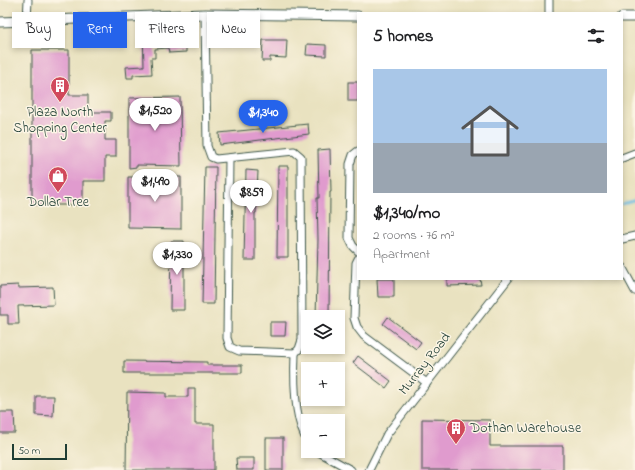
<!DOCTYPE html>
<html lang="en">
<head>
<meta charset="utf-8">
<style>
  :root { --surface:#fff; --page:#f6f6f6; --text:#202124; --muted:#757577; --accent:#2563eb }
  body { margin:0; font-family:"Indie Flower",sans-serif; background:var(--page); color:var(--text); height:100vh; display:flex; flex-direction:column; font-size:15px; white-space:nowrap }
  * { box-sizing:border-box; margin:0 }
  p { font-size:13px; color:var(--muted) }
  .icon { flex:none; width:22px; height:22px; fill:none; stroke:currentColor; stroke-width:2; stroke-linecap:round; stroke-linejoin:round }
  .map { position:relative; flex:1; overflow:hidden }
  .panel { position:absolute; left:357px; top:12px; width:266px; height:268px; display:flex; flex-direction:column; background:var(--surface); border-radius:0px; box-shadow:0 2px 6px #0003 }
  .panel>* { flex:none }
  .guide { position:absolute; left:12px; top:12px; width:285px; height:36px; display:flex; gap:8px }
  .tools { position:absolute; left:301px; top:310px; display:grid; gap:8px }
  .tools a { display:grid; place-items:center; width:44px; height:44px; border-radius:0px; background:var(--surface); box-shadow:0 2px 6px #0003; font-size:20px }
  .scale { position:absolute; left:12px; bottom:10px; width:55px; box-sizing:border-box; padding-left:4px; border:2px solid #1f3d34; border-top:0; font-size:11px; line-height:14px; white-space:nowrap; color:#1f3d34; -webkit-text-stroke:3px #fcf5e5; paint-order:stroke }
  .price { position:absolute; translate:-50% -34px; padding:0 9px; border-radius:14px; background:#fff; color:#222; font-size:13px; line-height:26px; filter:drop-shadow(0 1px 2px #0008) }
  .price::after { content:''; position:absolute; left:50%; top:24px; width:12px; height:9px; margin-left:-6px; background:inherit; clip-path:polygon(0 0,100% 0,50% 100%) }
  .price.current { background:var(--accent); color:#fff }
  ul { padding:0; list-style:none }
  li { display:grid; align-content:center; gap:8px; height:212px; padding:0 16px }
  li span { display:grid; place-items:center; height:124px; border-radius:0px; color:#555 }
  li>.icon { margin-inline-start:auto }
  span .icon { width:72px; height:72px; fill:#fffc; stroke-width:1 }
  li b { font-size:17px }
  h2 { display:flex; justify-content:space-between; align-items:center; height:48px; padding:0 16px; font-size:17px }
  .pill { padding:0 14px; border-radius:0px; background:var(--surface); box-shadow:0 2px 6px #0003; font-size:14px; line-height:36px }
  .pill.current { background:var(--accent); color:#fff }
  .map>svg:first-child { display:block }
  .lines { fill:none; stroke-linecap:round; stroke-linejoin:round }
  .stream { stroke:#6abde6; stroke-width:2 }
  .building { fill:#e09bce }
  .minor-casing { stroke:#3d5649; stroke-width:9 }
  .tertiary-casing { stroke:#3d5649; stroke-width:11 }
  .minor { stroke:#fff; stroke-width:7 }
  .tertiary { stroke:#fff; stroke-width:9 }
  .labels { text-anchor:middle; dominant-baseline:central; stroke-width:3; stroke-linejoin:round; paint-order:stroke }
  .poi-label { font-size:14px; fill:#1f3d34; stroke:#fcf5e5 }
  .street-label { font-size:14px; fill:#1f3d34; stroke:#fcf5e5 }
</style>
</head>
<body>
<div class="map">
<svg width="635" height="470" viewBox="0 0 635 470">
  <rect width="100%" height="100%" fill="#fcf5e5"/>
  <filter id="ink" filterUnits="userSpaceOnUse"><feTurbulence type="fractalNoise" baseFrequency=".025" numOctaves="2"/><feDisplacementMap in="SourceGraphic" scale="8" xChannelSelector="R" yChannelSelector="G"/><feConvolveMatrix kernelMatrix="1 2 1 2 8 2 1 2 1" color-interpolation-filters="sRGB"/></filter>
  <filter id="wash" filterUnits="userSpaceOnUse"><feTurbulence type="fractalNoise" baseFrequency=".012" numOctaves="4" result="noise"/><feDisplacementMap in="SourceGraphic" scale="16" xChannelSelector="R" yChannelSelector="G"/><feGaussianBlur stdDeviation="0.9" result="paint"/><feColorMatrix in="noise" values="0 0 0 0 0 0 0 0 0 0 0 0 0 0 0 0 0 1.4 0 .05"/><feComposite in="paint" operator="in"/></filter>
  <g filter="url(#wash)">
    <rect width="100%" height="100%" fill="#e9e2c0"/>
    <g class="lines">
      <path class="stream" d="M622 204 635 200"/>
    </g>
    <g id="blocks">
      <g class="building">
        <path d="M143 30H154V39L186 38V52L169 53 168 48 155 49V58H151L152 74 133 75V78H127L126 67 144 66Z"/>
        <path d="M263 40H287L286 58 270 57V61H262Z"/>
        <path d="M307 44 326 45V56L306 55Z"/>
        <path d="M32 50H69V95H88V112H111V121H105V140H116V157H105V181H83V205H32Z"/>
        <rect x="348" y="82" width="10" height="19"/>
        <path d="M180 97 181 166 137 165V167L129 168V98Z"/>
        <path d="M308 124 309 134 220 145 219 133Z"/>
        <path d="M330 149 331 192H330L329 317H316L318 239 317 198H319L318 150Z"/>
        <path d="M278 166H288V257H277Z"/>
        <path d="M205 167H216L214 304H202Z"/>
        <path d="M246 170 258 171 256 213H255V260H244Z"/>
        <path d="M128 177H181V229L128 228Z"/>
        <path d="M171 241H184V310H170Z"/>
        <path d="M377 279H394V297H378Z"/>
        <path d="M447 279H480L481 285 447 286Z"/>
        <path d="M18 285V288L53 287 54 305 18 306 19 324H8V315H0V286Z"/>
        <path d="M388 317 421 342 416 349 383 324Z"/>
        <path d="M270 322H286L285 336H270Z"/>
        <path d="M358 356 391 381 386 388 353 363Z"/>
        <path d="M124 361 207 362V365H242V373H124Z"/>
        <path d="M188 388H195V424H214V470H126L127 392 166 393V397H188Z"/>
        <path d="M36 396H54L53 416 36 415Z"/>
        <path d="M0 412H14L15 433H0Z"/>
        <path d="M422 419 490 420V446H563V470H422Z"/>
        <rect x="266" y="438" width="17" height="32"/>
        <path d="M236 458H254V470H237Z"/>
      </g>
    </g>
  </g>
  <g filter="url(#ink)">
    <use href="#blocks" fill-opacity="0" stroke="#3d5649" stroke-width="1"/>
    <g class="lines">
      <g class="minor-casing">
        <g id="minor">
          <path d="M549 13V0"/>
          <path d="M205 14 207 146 211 157 216 159 294 151 301 157 302 340 299 349 295 353 239 351 230 347 227 338 229 158"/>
          <path d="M27 20 28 0"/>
          <path d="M358 151 353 155 350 164 349 238 353 246 358 251"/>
          <path d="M622 158 635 153"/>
          <path d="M622 239 635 236"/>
          <path d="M358 259 356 263 354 318 357 327 364 336 427 383"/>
          <path d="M622 267 635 291"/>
          <path d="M295 353C294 377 294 422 308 442"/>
          <path d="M317 451 351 470"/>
          <path d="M369 470 387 434 508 279"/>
        </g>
      </g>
      <g class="tertiary-casing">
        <g id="tertiary">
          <path d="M622 17H635"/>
          <path d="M0 22 205 14 358 16"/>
        </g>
      </g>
      <use href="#minor" class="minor"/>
      <use href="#tertiary" class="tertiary"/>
    </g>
  </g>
  <defs>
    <g id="building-pin" transform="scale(1)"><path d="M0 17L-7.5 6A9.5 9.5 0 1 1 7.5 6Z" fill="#d1495b" stroke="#fcf5e5"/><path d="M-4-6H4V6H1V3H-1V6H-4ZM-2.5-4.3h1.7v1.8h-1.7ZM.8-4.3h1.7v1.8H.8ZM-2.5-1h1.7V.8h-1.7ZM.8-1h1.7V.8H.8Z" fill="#fff"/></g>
    <g id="shop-pin" transform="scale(1)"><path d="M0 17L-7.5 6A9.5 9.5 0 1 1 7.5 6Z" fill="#d1495b" stroke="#fcf5e5"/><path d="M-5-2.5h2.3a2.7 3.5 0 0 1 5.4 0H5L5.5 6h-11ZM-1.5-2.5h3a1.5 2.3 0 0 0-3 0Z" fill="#fff"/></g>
  </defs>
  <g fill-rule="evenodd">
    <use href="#building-pin" x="60" y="86"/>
    <use href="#shop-pin" x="58" y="176"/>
    <use href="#building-pin" x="456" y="428"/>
  </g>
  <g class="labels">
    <g class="poi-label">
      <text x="60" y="112">Plaza North<tspan x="60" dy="16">Shopping Center</tspan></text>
      <text x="58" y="202">Dollar Tree</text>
      <text x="470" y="428" text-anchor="start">Dothan Warehouse</text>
    </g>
    <g class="street-label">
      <text transform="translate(425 364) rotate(-52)">Murray Road</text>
    </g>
  </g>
</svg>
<div class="tools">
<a><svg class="icon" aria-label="layers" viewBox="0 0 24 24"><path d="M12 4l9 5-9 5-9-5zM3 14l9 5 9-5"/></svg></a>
<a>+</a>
<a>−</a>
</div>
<div class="scale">50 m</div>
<b class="price" style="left:155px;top:132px">$1,520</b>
<b class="price current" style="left:263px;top:134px">$1,340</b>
<b class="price" style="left:155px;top:203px">$1,490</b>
<b class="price" style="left:251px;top:214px">$859</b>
<b class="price" style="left:177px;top:276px">$1,330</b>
<div class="guide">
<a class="pill">Buy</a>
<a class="pill current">Rent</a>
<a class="pill">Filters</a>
<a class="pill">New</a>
</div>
<section class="panel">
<h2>5 homes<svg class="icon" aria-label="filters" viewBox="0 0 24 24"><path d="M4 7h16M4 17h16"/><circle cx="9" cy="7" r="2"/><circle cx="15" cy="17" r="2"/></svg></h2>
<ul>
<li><span style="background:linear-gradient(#a9c7e8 60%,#9aa5b1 0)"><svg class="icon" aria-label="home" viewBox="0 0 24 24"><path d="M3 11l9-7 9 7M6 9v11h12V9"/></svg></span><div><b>$1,340/mo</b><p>2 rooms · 76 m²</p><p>Apartment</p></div></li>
</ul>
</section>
</div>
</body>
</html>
